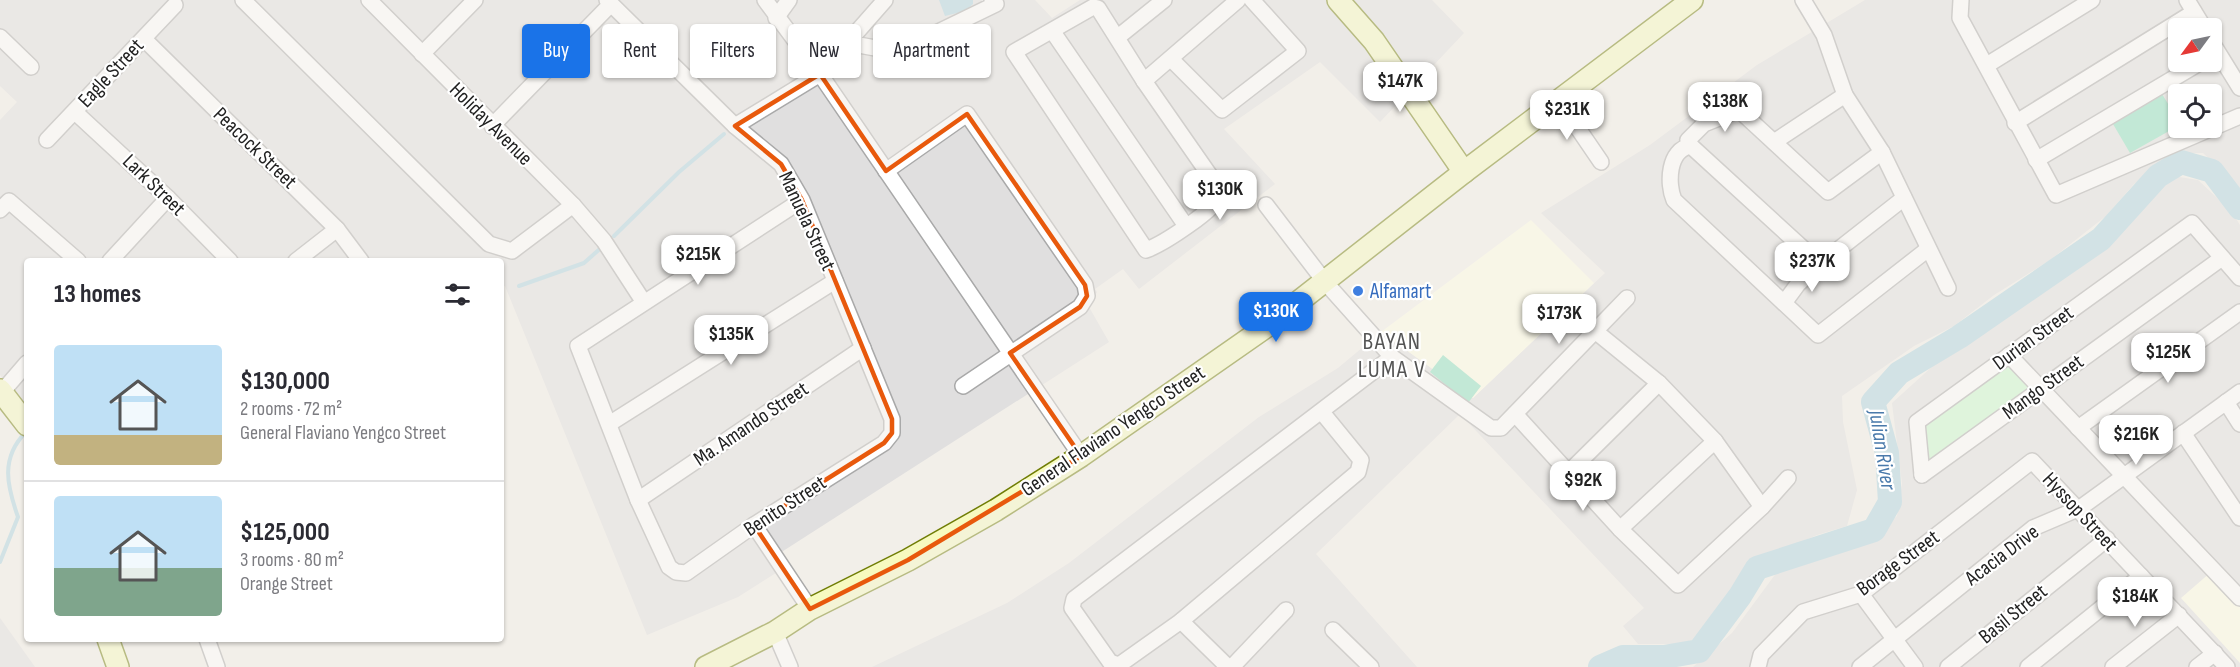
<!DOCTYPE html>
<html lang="en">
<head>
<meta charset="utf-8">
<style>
  :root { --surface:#fff; --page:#f2f2f3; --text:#2b2b33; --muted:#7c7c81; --line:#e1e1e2; --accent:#1a73e8 }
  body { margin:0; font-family:"Sofia Sans Condensed",sans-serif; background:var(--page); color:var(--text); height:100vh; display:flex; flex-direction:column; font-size:22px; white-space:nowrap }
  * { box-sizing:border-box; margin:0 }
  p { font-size:20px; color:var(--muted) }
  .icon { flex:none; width:33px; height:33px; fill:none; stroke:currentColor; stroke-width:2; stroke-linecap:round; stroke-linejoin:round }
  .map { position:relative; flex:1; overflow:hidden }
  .sheet { position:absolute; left:24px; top:258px; width:480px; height:384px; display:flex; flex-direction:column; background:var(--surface); border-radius:6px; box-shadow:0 2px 4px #0004 }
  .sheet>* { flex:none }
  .hud { position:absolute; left:522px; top:24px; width:570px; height:54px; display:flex; gap:12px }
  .needle { width:39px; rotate:237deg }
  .fabs { position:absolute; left:2168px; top:18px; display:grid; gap:12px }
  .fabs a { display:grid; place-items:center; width:54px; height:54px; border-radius:6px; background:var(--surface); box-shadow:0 2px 4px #0004; font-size:30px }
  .price { position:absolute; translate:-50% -51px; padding:0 14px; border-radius:12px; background:#fff; color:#222; font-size:20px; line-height:39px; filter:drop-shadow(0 2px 3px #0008) }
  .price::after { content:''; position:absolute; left:50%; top:36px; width:18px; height:14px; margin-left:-9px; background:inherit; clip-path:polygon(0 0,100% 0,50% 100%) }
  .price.active { background:var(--accent); color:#fff }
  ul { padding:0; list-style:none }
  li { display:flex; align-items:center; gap:18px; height:150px; padding:0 30px }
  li+li { border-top:2px solid var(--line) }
  li span { display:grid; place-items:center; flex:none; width:168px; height:120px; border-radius:6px; color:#555 }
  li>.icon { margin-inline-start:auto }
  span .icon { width:72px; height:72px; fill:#fffc; stroke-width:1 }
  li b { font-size:26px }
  h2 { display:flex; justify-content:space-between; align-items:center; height:72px; padding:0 30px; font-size:26px }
  .chip { padding:0 21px; border-radius:6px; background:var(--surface); box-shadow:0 2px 4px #0004; font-size:21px; line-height:54px }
  .chip.active { background:var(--accent); color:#fff }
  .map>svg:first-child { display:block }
  .residential { fill:#e0dfdf; fill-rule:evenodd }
  .education { fill:#ffffe5 }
  .park { fill:#c8facc }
  .pitch { fill:#88e0be }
  .water { fill:#aad3df }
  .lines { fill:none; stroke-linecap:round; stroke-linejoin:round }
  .stream { stroke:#aad3df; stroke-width:4 }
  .river { stroke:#aad3df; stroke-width:24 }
  .street-casing { stroke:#a9a9a9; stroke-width:18 }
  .secondary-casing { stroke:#707d05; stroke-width:24 }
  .street { stroke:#fff; stroke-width:15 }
  .secondary { stroke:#f7fabf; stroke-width:21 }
  .marked { fill:none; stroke:#e8590c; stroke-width:4.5; stroke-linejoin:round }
  .shop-dot { fill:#3f7fe0; stroke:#fff; stroke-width:2 }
  .labels { text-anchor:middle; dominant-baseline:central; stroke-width:4.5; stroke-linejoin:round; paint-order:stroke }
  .street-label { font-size:21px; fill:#222; stroke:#fff }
  .shop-label { font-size:21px; fill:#366cbe; stroke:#fff; text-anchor:start }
  .water-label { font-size:22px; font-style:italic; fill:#4a7aab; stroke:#fff }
  .quarter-label { font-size:24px; letter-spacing:1.5px; fill:#555; stroke:#fff }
</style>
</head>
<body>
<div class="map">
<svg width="2240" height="667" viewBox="0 0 2240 667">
  <rect width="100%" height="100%" fill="#f2efe9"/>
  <g class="residential">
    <path d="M0 0H1035L1052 18 1080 0H1432L1464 33 1380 122 1320 62 1224 129 1275 184 1139 289 1123 269 1095 289 1097 292 1089 307 1109 342 780 553 787 566 738 597 647 635 505 286 501 287V261H27V408L0 375V120L17 102 0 86Z"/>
    <path d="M1865 0H2240V194L2232 180 2203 153H2175L2134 184 2106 216 2050 260 1994 295 1954 326 1914 346 1842 396 1843 422 1857 490 1847 526 1817 535 1773 554 1755 566 1719 620 1701 638 1676 644H1638L1623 626 1644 608 1460 414 1316 554 1417 667H872L1007 603 1069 563 1259 417 1338 368 1381 332 1473 398 1605 273 1541 213 1650 145 1757 65ZM2178 28H2211V62H2178ZM2178 94H2211V128H2178Z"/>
    <path d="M2173 176 2198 180 2231 211 2240 225V667H1693L1732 633 1777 572 1876 535 1897 516 1902 483 1892 403 1945 355 2107 243 2130 216Z"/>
    <path d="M0 618 35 667H0Z"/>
  </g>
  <g class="education">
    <path d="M1531 220 1594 283 1473 398 1381 332Z"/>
    <path d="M2211 572 2240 603V663L2181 598Z"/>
  </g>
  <path class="park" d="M2008 360 2036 388 1925 469 1922 424Z"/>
  <g class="pitch">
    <path d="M2162 94 2178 120V126L2130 153 2113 124Z"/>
    <path d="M1443 355 1481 386 1468 403 1430 372Z"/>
  </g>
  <path class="water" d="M939 0H973V4L965 11 945 16Z"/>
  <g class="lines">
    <g class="stream">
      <path d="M614 236 679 172 724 134"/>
      <path d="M519 286 584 263 602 247"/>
      <path d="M501 289H502"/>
      <path d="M0 562 18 517C7 486 0 458 26 432"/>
    </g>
    <path class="river" d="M1600 667 1623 657H1664L1699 651 1740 596 1757 568 1874 530 1890 502 1887 453 1873 402 1899 373 1959 337 2101 239 2158 176 2181 162 2212 171 2240 208"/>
    <g class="street-casing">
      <g id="street">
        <path d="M243 0 489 244 512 251 573 205 369 0"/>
        <path d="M607 0 735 126 781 164 802 200 892 419V433L884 443 754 525 686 573 676 572 669 567 638 500 578 346 802 200"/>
        <path d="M885 0 820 74 1081 456"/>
        <path d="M1803 0 1824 35 1845 95 1882 152 1948 288"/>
        <path d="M1961 0 1960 18 2056 195 2240 116"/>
        <path d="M2187 0 2204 28"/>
        <path d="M1093 7 1098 8 1144 81 1222 193C1217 209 1163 244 1146 250L1014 52Z"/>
        <path d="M776 18 789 0"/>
        <path d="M1053 32 1186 226"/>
        <path d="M0 37 31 67"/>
        <path d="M1118 37 1164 0"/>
        <path d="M144 39 337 229 361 261"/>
        <path d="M2211 41 2240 88"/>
        <path d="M848 43 897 52 996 4 992 0"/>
        <path d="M422 54 475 0"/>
        <path d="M1171 59 1222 110 1298 51 1252 0"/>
        <path d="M1987 65 2092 0"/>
        <path d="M1144 81 1238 0"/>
        <path d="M1560 102 1601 162"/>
        <path d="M75 112 168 198 230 261"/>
        <path d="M2015 123 2194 12"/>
        <path d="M492 126 611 4"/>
        <path d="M735 126 820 74 765 0"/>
        <path d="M47 140 175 5"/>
        <path d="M1774 142 1845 95"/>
        <path d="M1691 146 1688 140 1704 124 1739 110 1828 192 1882 152"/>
        <path d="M2036 160 2201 62"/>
        <path d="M886 171 967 114 1085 285 1087 296 1080 307 963 386"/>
        <path d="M1904 198 1820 264 1691 146C1668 149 1667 184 1674 200L1818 335 1928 249"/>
        <path d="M573 205 604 241 643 301"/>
        <path d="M1266 205 1325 282 1392 357 1491 428H1501L1627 298"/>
        <path d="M0 210 9 201 78 261"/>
        <path d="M110 261 168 198"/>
        <path d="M296 261 337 229"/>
        <path d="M1784 303 1798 284 1820 264"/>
        <path d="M2009 355 2240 598"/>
        <path d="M2 392 27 363"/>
        <path d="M2226 402 2240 424"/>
        <path d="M1321 411 1361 460 1358 472 1181 621 1119 665 1110 662 1072 608 1074 599 1392 357"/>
        <path d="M1515 414 1620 529 1678 585 1762 507 1715 441 1659 383 1595 331"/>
        <path d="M609 424 835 281"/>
        <path d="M2078 428 2240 312"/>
        <path d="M2183 433 2240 518"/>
        <path d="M1569 472 1659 383"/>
        <path d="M1922 475 1917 422 2192 223 2240 278"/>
        <path d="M1922 475 2222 258"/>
        <path d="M638 500 863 348"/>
        <path d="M1762 507 1788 478"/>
        <path d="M754 525 810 609"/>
        <path d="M1620 529 1715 441"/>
        <path d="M1861 594 1915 667"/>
        <path d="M1181 621 1228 667"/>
        <path d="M1333 630 1371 667"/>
        <path d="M775 632 790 667"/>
        <path d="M207 639 217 667"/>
        <path d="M1232 667 1286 610"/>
        <path d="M1758 667 1761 655 1803 612 1861 594 2032 461 2227 667"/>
        <path d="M1860 667 2033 528 2080 508 2240 392"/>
        <path d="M1948 667 2107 539"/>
        <path d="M2028 667 2141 576"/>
        <path d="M2113 667 2179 615"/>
        <path d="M2197 667 2215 653"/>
      </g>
    </g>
    <g class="secondary-casing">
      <g id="secondary">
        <path d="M1338 0 1374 41 1464 172"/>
        <path d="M0 390 27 425"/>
        <path d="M108 639 118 667"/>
        <path d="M706 667 775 632 810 609 908 560 996 510 1081 456 1270 324 1464 172 1692 0"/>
      </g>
    </g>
    <use href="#street" class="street"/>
    <use href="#secondary" class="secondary"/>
  </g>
  <path d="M0 0H2240V667H0ZM820 74 886 171 967 114 1085 285 1087 296 1080 307 1010 353 1081 456 908 560 810 609 754 525 884 443 892 433V419L802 200 781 164 735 126Z" fill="#f2efe9" fill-opacity=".55" fill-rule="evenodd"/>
  <path class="marked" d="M820 74 886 171 967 114 1085 285 1087 296 1080 307 1010 353 1081 456 908 560 810 609 754 525 884 443 892 433V419L802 200 781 164 735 126Z"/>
  <circle class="shop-dot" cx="1358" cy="291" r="6"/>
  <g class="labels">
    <g class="street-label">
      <text transform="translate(111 73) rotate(-47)">Eagle Street</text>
      <text transform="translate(491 124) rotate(45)">Holiday Avenue</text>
      <text transform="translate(255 148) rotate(44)">Peacock Street</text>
      <text transform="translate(154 185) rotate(44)">Lark Street</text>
      <text transform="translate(807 221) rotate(65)">Manuela Street</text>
      <text transform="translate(2033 338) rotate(-36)">Durian Street</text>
      <text transform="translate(2043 387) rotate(-36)">Mango Street</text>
      <text transform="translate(751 424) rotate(-34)">Ma. Amando Street</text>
      <text transform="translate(1113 431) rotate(-34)">General Flaviano Yengco Street</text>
      <text transform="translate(785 506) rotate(-33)">Benito Street</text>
      <text transform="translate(2080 512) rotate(47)">Hyssop Street</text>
      <text transform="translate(2002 555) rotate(-37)">Acacia Drive</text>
      <text transform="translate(1898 563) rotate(-36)">Borage Street</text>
      <text transform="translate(2013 614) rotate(-39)">Basil Street</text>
    </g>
    <g class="shop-label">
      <text x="1370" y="291">Alfamart</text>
    </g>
    <g class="water-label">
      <text transform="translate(1882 450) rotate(81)">Julian River</text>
    </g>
    <g class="quarter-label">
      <text x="1392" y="341">BAYAN<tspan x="1392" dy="28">LUMA V</tspan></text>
    </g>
  </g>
</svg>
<div class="fabs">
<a><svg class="needle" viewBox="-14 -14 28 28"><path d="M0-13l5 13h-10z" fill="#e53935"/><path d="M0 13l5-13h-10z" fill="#7c7c81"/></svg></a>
<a><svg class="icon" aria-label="locate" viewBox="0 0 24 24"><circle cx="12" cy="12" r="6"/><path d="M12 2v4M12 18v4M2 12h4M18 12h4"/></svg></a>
</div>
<b class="price" style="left:1400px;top:113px">$147K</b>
<b class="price" style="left:1725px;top:133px">$138K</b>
<b class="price" style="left:1567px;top:141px">$231K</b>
<b class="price" style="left:1220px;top:221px">$130K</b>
<b class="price" style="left:698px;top:286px">$215K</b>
<b class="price" style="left:1812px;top:293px">$237K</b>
<b class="price active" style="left:1276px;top:343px">$130K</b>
<b class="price" style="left:1559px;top:345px">$173K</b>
<b class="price" style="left:731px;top:366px">$135K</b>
<b class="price" style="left:2168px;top:384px">$125K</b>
<b class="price" style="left:2136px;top:466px">$216K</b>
<b class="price" style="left:1583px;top:512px">$92K</b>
<b class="price" style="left:2135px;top:628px">$184K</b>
<div class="hud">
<a class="chip active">Buy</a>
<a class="chip">Rent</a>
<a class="chip">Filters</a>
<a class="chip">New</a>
<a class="chip">Apartment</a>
</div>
<section class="sheet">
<h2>13 homes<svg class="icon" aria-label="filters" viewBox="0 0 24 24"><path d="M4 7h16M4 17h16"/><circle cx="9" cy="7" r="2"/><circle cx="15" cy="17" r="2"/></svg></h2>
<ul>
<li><span style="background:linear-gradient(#bfe0f5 75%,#c2b280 0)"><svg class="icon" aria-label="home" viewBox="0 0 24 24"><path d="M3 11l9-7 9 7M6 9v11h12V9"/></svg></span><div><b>$130,000</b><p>2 rooms · 72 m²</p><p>General Flaviano Yengco Street</p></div></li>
<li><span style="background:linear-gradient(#bfe0f5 60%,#7fa58c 0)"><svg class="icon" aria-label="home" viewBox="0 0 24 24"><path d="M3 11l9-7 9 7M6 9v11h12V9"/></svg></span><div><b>$125,000</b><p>3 rooms · 80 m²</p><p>Orange Street</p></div></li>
</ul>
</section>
</div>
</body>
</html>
